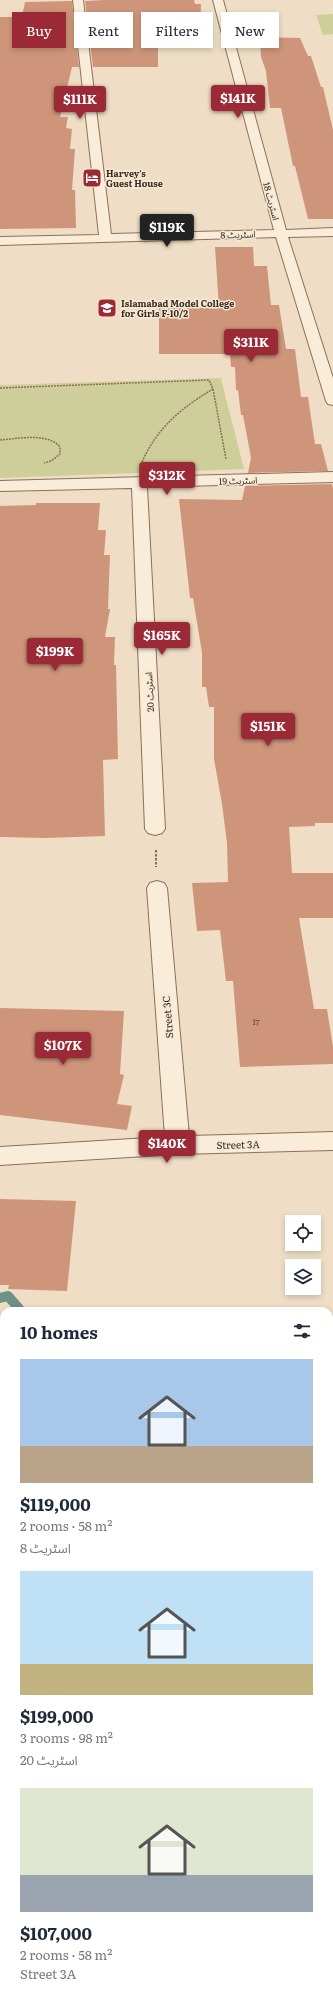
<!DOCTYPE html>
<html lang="en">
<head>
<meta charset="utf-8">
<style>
  :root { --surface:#fff; --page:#f2f2f3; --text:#1f2937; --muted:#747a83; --accent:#9b2936 }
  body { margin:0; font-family:Literata,"Noto Sans Arabic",serif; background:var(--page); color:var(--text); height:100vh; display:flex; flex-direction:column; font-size:15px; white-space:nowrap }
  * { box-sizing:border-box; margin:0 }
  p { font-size:13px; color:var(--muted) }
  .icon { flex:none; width:22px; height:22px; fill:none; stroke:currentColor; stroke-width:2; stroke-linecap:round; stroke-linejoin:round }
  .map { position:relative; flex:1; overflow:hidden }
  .drawer { position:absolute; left:0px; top:1307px; width:333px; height:692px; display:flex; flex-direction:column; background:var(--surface); border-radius:12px 12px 0 0; box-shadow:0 2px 6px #0003 }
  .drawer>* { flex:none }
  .banner { position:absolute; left:12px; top:12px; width:309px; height:36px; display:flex; gap:8px }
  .tools { position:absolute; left:285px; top:1215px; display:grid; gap:8px }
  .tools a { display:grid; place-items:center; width:36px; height:36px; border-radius:0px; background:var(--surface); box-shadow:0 2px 6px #0003; font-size:20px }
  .price { position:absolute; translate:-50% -34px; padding:0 9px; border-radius:4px; background:var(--accent); color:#fff; font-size:13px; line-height:26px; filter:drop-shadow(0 1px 2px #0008) }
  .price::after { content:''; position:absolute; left:50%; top:24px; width:12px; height:9px; margin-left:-6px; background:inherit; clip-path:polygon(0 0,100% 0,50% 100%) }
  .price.current { background:#222; color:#fff }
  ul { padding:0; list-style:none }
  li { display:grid; align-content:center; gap:8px; height:212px; padding:0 20px }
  li span { display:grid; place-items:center; height:124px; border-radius:0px; color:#555 }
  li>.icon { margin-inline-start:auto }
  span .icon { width:72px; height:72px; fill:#fffc; stroke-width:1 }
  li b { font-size:17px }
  h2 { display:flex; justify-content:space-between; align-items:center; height:48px; padding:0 20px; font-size:17px }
  .pill { padding:0 14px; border-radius:0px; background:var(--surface); box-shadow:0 2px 6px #0003; font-size:14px; line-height:36px }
  .pill.current { background:var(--accent); color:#fff }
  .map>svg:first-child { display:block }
  .green { fill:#cdce99 }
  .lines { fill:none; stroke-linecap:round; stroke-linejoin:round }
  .stream-far1 { stroke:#6d9185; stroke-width:10 }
  .stream { stroke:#6d9185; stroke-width:12 }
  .building { fill:#ce957a }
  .minor-casing { stroke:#8b6f5b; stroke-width:2 }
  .path-far1 { stroke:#8b6f5b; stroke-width:1.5; stroke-dasharray:2 1; stroke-linecap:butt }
  .path { stroke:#8b6f5b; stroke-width:2; stroke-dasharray:2.5 1.5; stroke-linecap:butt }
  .minor { fill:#f9ecd9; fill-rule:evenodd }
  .labels { text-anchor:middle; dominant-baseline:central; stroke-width:3; stroke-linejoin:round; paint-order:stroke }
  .number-label { font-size:8px; fill:#5f4436 }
  .far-poi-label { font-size:9px; font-weight:bold; fill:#3a291f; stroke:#f6e9d5; text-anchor:start }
  .far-street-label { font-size:9px; fill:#3a291f; stroke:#f6e9d5 }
  .street-label { font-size:10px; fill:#3a291f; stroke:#f6e9d5 }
</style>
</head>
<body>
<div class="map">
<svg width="333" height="1999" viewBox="0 0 333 1999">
  <rect width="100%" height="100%" fill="#efdec5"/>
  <g class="green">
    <path d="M333 14V34L323 35 316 15Z"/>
    <path d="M223 378 221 379 244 469 0 478V385Z"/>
  </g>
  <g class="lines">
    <path class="stream-far1" d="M0 1298 8 1296 21 1311"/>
    <path class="stream" d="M329 1450 333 1448"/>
  </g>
  <g class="building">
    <path d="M104 0H194L195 4H201L200 46 158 47V67H93L85 1Z"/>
    <path d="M72 1 79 67H72L60 117H68L66 128 72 129 70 149H75L72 190H75L76 228 0 229V17H22L25 2Z"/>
    <path d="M260 37 300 38 308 56H311L321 87H323L333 130V219H308L295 166H293L281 108H270L266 71 261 57Z"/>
    <path d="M215 247H253L254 266H267L271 305H279L286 349H295L301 397H308L315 444H321L328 471 248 473 251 458 243 415H241L238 390H236L235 367H231L230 354H159V308H219Z"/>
    <path d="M332 484 333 489V823H315V826L289 827 292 873H333V918H299L314 1009H327L333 1047V1064L240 1067 233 981H226L220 930 197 931 192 883 228 882 227 843 222 804 214 759V707H209L206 687H202V653L193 598H190L179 499 242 500 245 486Z"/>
    <path d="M36 503H100L98 530H106L104 555H110L108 609H110L105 637H115L114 665H116L118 759 103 760 105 836 45 838 0 837V506L36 505Z"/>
    <path d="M0 1008 124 1011 120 1074 124 1075 117 1104 132 1106 127 1130 0 1115Z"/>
    <path d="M0 1199 76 1201 67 1291 8 1289 9 1285H0Z"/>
  </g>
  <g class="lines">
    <g class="minor-casing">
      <g id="minor">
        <path d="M73 0H83L111 234 274 230 213 0H223L286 230 333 228V236L288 237 333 378V405L328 404 326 401 276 237 0 245V237L99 235Z"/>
        <path d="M333 472V482L147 487 165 829 162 833 155 835 148 833 145 829 132 488 0 491V481Z"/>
        <path d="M157 881 164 883 167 888 189 1136 333 1132V1150L178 1154 0 1165V1147L165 1137 147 888 150 883Z"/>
        <rect x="329" y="1878" width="4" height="34"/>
        <rect x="0" y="1902" width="4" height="34"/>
        <rect x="107" y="1995" width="34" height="4"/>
      </g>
    </g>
    <g class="path-far1">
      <path d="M0 388 209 380 213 389 226 459"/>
      <path d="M0 440C17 439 48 432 60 447V454L51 461 44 463"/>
      <path d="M142 462C157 428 181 408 213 389"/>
    </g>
    <path class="path" d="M156 850V867"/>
    <use href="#minor" class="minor"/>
  </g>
  <defs>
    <g id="hotel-square" transform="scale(1)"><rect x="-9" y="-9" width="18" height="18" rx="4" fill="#9b2936" stroke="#f6e9d5"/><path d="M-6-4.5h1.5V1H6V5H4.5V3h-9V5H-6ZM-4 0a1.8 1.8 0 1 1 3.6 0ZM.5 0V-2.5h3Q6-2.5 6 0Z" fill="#fff"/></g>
    <g id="university-square" transform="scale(1)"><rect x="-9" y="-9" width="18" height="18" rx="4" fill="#9b2936" stroke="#f6e9d5"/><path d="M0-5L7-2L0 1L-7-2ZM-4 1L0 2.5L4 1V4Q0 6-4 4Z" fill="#fff"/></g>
  </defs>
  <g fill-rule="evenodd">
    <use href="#hotel-square" x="92" y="178"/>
    <use href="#university-square" x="107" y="308"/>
  </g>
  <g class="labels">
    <g class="number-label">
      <text x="256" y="1021">17</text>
    </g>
    <g class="far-poi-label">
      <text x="106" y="173">Harvey's<tspan x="106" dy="10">Guest House</tspan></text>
      <text x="121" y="303">Islamabad Model College<tspan x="121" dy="10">for Girls F-10/2</tspan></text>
    </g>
    <g class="far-street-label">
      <text transform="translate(272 201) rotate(75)">اسٹریٹ 18</text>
      <text transform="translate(238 234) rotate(-2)">اسٹریٹ 8</text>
      <text transform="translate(238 480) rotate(-2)">اسٹریٹ 19</text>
      <text transform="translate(149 692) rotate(-93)">اسٹریٹ 20</text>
    </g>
    <g class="street-label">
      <text transform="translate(167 1017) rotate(-95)">Street 3C</text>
      <text transform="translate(238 1144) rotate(-1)">Street 3A</text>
    </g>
  </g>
</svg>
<div class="tools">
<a><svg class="icon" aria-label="locate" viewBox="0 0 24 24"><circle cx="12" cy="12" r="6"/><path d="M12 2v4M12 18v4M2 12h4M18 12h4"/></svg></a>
<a><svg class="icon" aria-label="layers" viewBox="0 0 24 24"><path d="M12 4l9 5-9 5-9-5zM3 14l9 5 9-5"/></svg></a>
</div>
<b class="price" style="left:238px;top:119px">$141K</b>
<b class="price" style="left:80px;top:120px">$111K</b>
<b class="price current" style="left:167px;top:248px">$119K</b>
<b class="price" style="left:251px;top:363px">$311K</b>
<b class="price" style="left:167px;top:496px">$312K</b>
<b class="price" style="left:162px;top:656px">$165K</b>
<b class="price" style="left:55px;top:672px">$199K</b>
<b class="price" style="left:268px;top:747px">$151K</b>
<b class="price" style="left:63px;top:1066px">$107K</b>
<b class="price" style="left:167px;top:1164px">$140K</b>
<div class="banner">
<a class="pill current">Buy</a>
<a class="pill">Rent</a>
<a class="pill">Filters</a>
<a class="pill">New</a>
</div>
<section class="drawer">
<h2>10 homes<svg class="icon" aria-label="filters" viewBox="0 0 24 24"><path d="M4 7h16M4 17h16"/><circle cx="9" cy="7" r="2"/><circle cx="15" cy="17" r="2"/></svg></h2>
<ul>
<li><span style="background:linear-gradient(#a9c7e8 70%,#b9a48a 0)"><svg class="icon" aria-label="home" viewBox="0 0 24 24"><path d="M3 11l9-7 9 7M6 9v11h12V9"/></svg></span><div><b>$119,000</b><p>2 rooms · 58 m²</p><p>اسٹریٹ 8</p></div></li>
<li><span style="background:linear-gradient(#bfe0f5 75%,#c2b280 0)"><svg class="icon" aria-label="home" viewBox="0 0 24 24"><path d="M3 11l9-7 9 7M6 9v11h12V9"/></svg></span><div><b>$199,000</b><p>3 rooms · 98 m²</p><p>اسٹریٹ 20</p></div></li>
<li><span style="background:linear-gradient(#dfe7d0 70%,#9aa5b1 0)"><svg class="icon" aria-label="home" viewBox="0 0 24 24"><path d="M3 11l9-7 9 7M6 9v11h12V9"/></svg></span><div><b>$107,000</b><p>2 rooms · 58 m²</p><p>Street 3A</p></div></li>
</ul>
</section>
</div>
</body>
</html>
